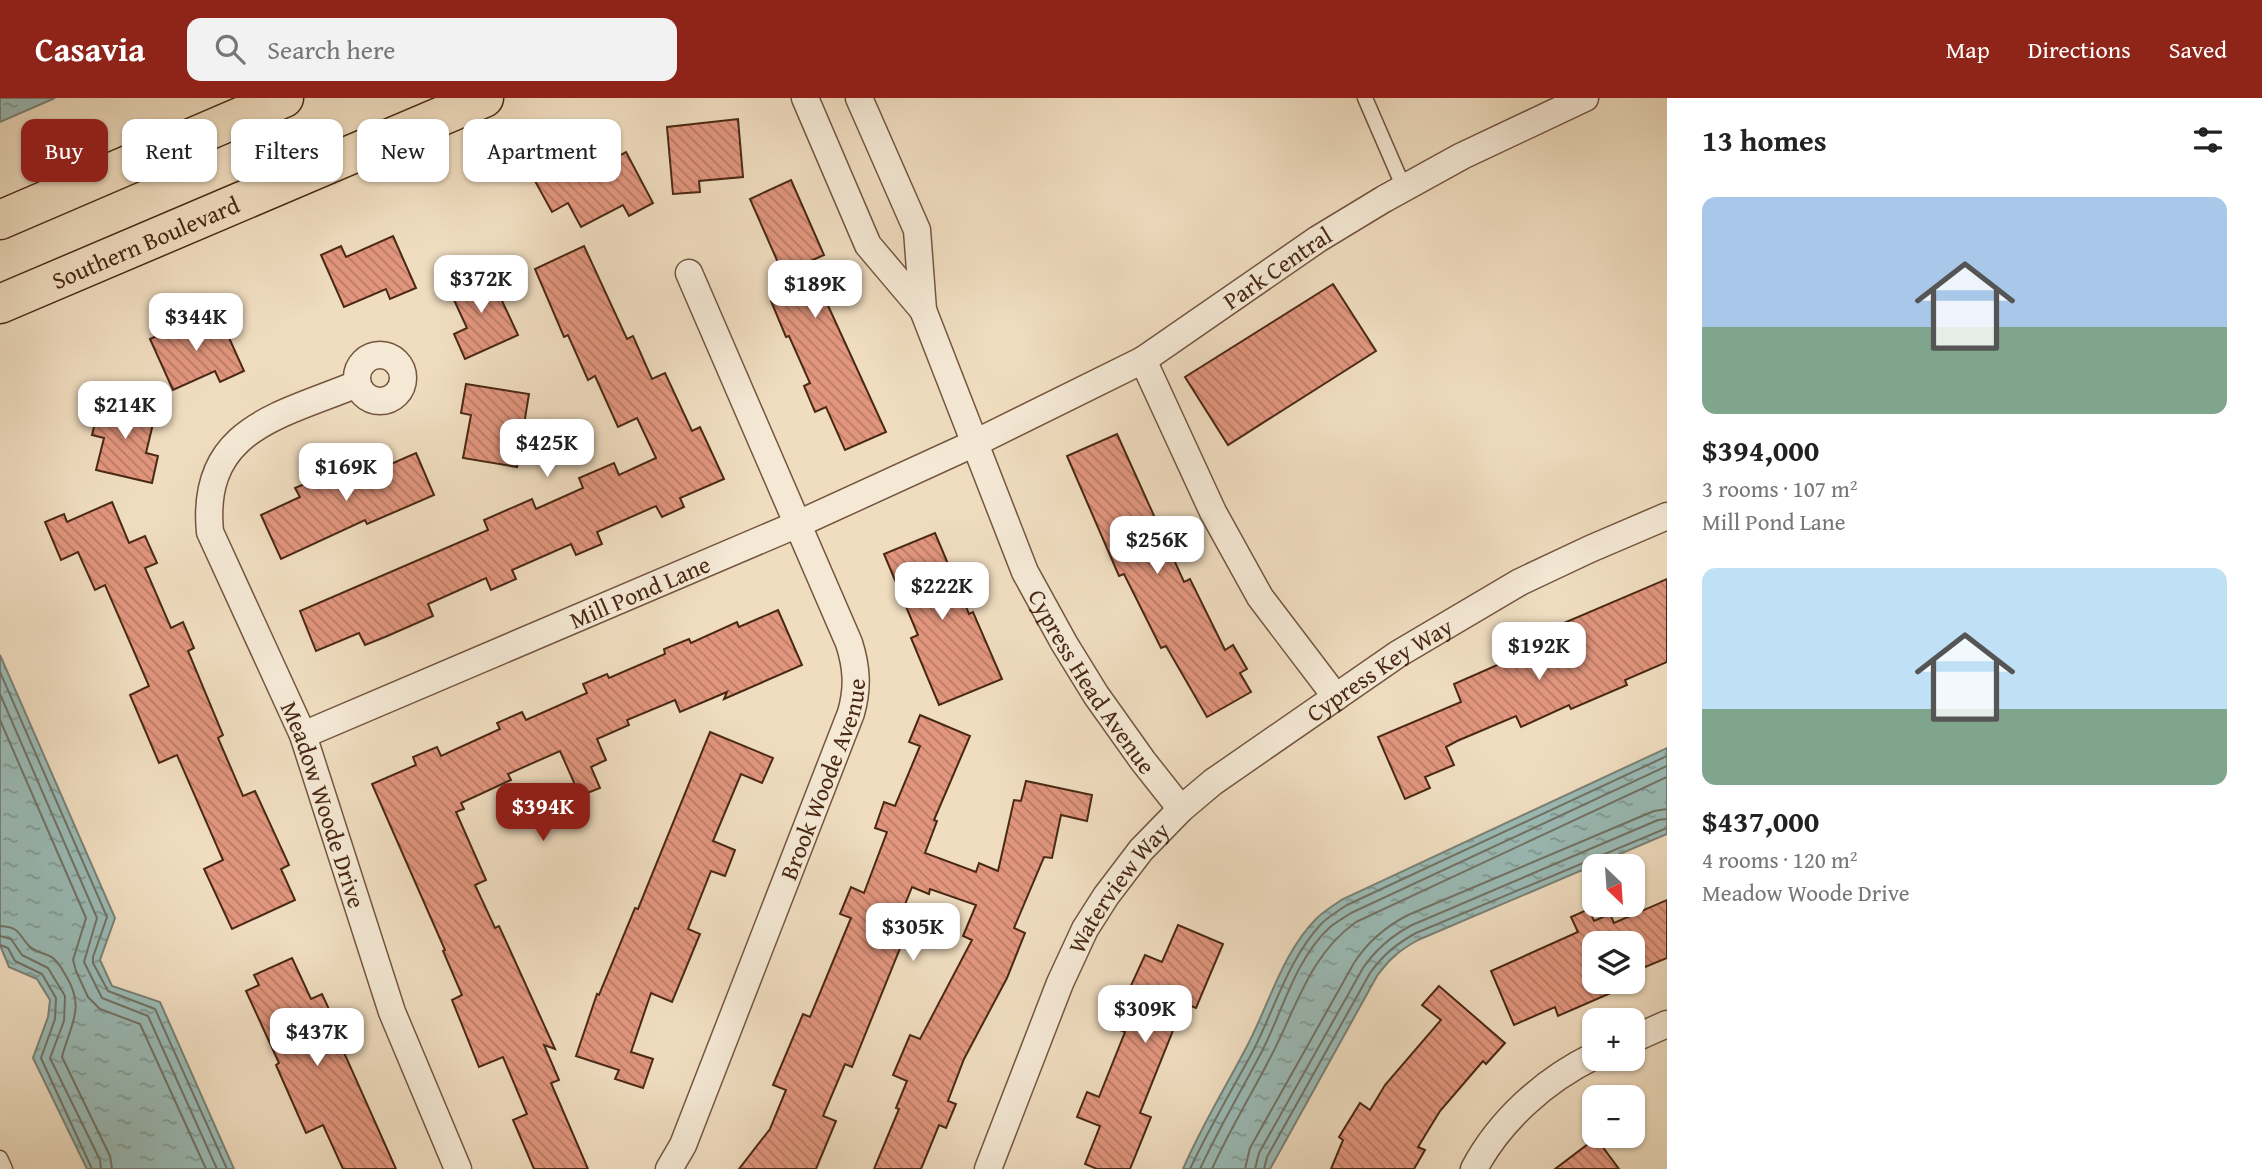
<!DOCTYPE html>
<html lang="en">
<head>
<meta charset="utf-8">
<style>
  :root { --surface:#fff; --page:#f2f2f2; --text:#222; --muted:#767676; --accent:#8f2418 }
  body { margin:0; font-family:"Gentium Book Plus",serif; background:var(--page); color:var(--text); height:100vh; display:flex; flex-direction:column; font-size:26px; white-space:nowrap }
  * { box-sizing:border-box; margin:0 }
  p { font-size:23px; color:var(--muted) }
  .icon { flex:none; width:38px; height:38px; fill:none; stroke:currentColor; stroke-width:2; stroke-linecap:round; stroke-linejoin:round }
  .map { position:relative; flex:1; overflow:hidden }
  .drawer { display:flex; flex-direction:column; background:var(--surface); width:595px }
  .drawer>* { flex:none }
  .hud { position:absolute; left:21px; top:21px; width:665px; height:63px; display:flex; gap:14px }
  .needle { width:46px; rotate:155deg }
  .controls { position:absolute; left:1582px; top:756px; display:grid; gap:14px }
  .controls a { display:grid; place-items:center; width:63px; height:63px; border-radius:14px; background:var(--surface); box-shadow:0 2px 5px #0004; font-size:35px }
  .price { position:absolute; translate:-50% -60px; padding:0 16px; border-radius:14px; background:#fff; color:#222; font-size:23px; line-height:46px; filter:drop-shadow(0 2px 4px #0008) }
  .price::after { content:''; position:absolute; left:50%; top:42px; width:21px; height:16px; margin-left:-10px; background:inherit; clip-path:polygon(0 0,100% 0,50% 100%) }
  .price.selected { background:var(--accent); color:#fff }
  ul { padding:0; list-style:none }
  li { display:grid; align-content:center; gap:14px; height:371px; padding:0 35px }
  li span { display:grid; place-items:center; height:217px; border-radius:14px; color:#555 }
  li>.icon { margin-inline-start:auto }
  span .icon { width:126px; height:126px; fill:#fffc; stroke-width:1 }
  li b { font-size:30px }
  h2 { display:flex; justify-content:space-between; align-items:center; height:84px; padding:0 35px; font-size:30px }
  .chip { padding:0 24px; border-radius:14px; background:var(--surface); box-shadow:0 2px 5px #0004; font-size:24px; line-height:63px }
  .chip.selected { background:var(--accent); color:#fff }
  header { display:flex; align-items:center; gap:42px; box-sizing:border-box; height:98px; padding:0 35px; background:var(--accent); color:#fff }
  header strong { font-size:33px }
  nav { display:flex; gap:38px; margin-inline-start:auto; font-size:24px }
  .search { width:490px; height:63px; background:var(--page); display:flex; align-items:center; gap:18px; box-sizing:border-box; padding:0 24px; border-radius:14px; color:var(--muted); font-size:26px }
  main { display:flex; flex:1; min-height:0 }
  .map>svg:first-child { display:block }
  .water { fill:url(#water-ripples); stroke:#7a8175; stroke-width:2 }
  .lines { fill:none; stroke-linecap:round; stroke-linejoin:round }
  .shore { stroke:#727265; stroke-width:2 }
  .building { fill:url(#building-back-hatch); stroke:#4a2914; stroke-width:2 }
  .lane-casing { stroke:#74563f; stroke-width:17 }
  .street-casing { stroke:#74563f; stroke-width:29 }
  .highway-casing { stroke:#4a2914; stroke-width:41 }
  .lane { stroke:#f5e9d6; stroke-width:14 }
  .street { stroke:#f5e9d6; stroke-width:26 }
  .highway { stroke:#f0ddc0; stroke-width:38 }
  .labels { text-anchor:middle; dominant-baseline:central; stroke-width:5; stroke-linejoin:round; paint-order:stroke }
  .street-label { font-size:24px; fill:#4a2914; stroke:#f5e9d6 }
</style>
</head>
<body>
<header>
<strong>Casavia</strong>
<div class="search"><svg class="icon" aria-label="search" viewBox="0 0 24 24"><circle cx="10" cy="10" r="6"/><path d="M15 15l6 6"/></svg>Search here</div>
<nav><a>Map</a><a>Directions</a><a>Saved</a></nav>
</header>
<main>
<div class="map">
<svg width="1667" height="1071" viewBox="0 0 1667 1071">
  <defs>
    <pattern id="water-ripples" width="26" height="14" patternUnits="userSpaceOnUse" patternTransform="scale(1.75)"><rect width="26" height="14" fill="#9abbb6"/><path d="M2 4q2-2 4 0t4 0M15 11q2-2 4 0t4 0" fill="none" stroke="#809893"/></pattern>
    <pattern id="building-back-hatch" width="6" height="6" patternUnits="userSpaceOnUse" patternTransform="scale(1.75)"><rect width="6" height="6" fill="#e2967e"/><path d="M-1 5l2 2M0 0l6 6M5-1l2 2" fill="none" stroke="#b97a66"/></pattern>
  </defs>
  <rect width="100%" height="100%" fill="#f0ddc0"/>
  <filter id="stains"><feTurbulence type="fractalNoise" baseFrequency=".00286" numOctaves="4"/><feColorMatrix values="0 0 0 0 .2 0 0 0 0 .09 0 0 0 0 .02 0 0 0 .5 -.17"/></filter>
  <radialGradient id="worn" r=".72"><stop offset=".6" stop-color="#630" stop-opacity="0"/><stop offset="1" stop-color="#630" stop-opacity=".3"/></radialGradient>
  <g class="water">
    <path d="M0 0H55L0 24Z"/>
    <path d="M0 557 115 820 100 862 112 888 160 904 234 1071H87L33 960 48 919 50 902 37 881 9 869 0 847Z"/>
    <path d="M1667 650V736L1418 842C1400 852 1389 861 1377 878L1270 1071H1183C1201 1029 1224 992 1245 952 1269 908 1281 856 1317 820 1324 813 1334 807 1343 801Z"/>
  </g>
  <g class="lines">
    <g class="shore">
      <path d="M0 574 107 819 93 859V865L108 893 155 911 227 1071"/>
      <path d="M0 596 97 820 84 864 102 900 148 918 217 1071"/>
      <path d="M0 622 86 820 73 862 76 873 88 899 100 911 140 926 206 1071"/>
      <path d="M0 828C20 829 18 836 29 848 34 854 46 855 53 860 59 865 62 871 66 878 86 910 70 927 62 959L110 1058 112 1071"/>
      <path d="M0 838 11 841 22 857 48 870 65 898 64 923 50 960 100 1062 101 1071"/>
      <path d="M0 847 8 850 15 863 42 876 56 900 55 921 41 960 92 1071"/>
      <path d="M1190 1071C1209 1030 1232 992 1253 953 1275 910 1288 862 1321 826 1328 819 1338 813 1347 807L1667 658"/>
      <path d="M1200 1071C1218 1032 1240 995 1260 957 1282 916 1294 863 1329 830 1336 824 1344 820 1351 815L1667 668"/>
      <path d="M1212 1071C1229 1033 1250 999 1269 962 1296 912 1308 858 1356 824L1667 679"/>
      <path d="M1245 1071 1250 1050 1354 865C1368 843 1385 829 1408 817L1654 713 1667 711"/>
      <path d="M1255 1071 1259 1055 1363 870C1376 851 1391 838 1412 827L1658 722 1667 721"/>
      <path d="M1264 1071 1267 1059 1370 875C1383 857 1396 846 1416 835L1667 730"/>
    </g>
  </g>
  <g class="building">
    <path d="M738 21 743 79 699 83 700 94 673 96 667 29Z"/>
    <path d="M626 54 653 105 629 118 623 107 581 129 568 105 552 114 535 83 574 63 581 78Z"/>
    <path d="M791 82 824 157 808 164 886 334 845 352 826 309 815 314 804 288 810 285 789 238 786 239 771 203 791 194 750 101Z"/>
    <path d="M393 138 416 190 390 201 386 191 344 209 321 157 341 148 346 159Z"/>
    <path d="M584 148 627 241 633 238 652 281 665 275 692 333 700 329 724 381 680 400 684 409 662 419 656 408 597 434 602 446 576 457 571 446 512 472 516 481 491 492 486 480 428 506 433 518 385 539 365 547 359 535 316 553 300 513 488 432 484 422 532 401 536 411 583 390 579 380 614 365 619 377 656 360 637 320 618 329 595 278 588 282 568 237 564 239 535 171Z"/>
    <path d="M487 171 518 237 465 261 454 236 467 230 448 189Z"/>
    <path d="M1333 186 1376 253 1228 347 1185 279Z"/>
    <path d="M196 220 201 231 221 222 244 273 220 284 215 273 173 292 150 241Z"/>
    <path d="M466 286 529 296 517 369 463 360 471 317 461 315Z"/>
    <path d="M101 301 156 313 146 355 158 358 152 385 96 372 104 340 92 337Z"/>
    <path d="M1117 336 1184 484 1190 481 1225 552 1233 547 1247 571 1240 575 1251 594 1207 619 1166 548 1161 550 1124 476 1119 478 1067 358Z"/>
    <path d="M416 355 434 397 367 426 365 422 281 461 261 417 300 399 295 390 321 379 324 384 371 363 375 373Z"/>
    <path d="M112 404 129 445 145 438 157 465 145 470 171 530 183 524 194 550 188 553 223 637 218 640 243 698 255 693 289 767 281 771 295 802 232 831 204 771 223 762 177 657 159 665 130 597 149 588 105 487 95 492 78 454 61 462 45 424 64 416 67 424Z"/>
    <path d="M935 435 969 516 973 514 1002 581 939 607 911 540 918 537 884 456Z"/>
    <path d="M1667 481V564L1625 582 1627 587 1571 611 1569 607 1521 629 1516 618 1457 643 1446 649 1454 667 1425 679 1430 690 1405 701 1378 639 1461 604 1454 586 1543 547 1538 536Z"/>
    <path d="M778 512 802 567 724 601 727 594 680 614 675 602 627 622 629 627 597 641 606 662 591 669 600 690 580 698 560 653 508 676 511 682 461 705 464 711 456 714 486 782 475 787 495 830 499 828 555 951 544 947 559 982 551 985 588 1071H534L513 1022 527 1016 503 959 479 969 452 902 462 897 443 853 445 852 372 686 416 667 413 659 437 649 441 658 500 631 497 625 522 614 526 622 587 595 583 586 607 576 609 580 665 556 664 551 689 541 691 545 737 524 739 529Z"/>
    <path d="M920 617 970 638 934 722 937 723 925 755 976 774 979 765 998 773 1014 702 1021 703 1026 683 1092 697 1087 723 1061 717 1052 760 1044 759 1014 830 1025 835 1007 880 964 961 948 1003 956 1006 946 1030 939 1027 921 1071H874L899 1011 896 1010 907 983 893 977 910 937 920 941 972 842 963 838 976 807 930 791 929 796 912 789 896 829 907 833 852 969 845 966 823 1018 836 1023 816 1071H739L770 1031 786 992 773 987 803 916 810 919 851 820 840 816 851 789 864 795 887 734 875 730 884 704 895 708 920 648 909 644Z"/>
    <path d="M710 634 773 660 762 685 741 676 713 743 735 752 725 778 711 773 688 831 700 836 672 904 651 895 631 954 653 961 643 990 615 981 619 972 576 958 597 896 599 897 635 810 638 811Z"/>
    <path d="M1667 802V860L1633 874V845H1594V884H1636L1558 918 1555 909 1514 927 1491 873 1578 834 1571 819 1589 811 1594 823 1610 816 1614 825Z"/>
    <path d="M1178 827 1223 846 1196 910 1184 905 1140 1015 1151 1019 1130 1071H1097L1085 1066 1100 1028 1077 1019 1087 994 1099 999 1125 934 1112 929 1145 857 1162 864Z"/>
    <path d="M292 860 311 901 322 896 333 920 329 921 396 1071H343L323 1027 306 1035 276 967 279 965 246 893 259 887 254 877Z"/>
    <path d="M1439 888 1505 945 1486 966 1483 963 1440 1013 1418 1049 1425 1052 1414 1071H1331L1343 1042 1339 1039 1360 1005 1370 1012 1385 987 1441 922 1422 907Z"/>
    <path d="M1596 1040 1619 1071H1555Z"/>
  </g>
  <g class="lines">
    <g class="lane-casing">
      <g id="lane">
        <path d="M1365 0 1404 90"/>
        <path d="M0 1060 5 1071"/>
      </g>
    </g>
    <g class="street-casing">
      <g id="street">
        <path d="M805 0 868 147 923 212"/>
        <path id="s1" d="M859 0 917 132 923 212 1025 474 1064 545 1096 597 1143 663 1181 711"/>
        <circle cx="380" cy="280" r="23"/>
        <path d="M1143 262 1213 414 1260 499 1336 599"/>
        <path id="s2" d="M357 286C280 318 200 330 210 434L303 637 392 914 458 1071"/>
        <path id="s3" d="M303 637 798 426 975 345 1143 262 1318 141 1384 101 1462 58 1585 0"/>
        <path d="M1633 941 1667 926"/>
        <path id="s4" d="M669 1071 683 1047 851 615C858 590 857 570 849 545L689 175"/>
        <path id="s5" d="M988 1071 1060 885 1085 831 1106 798 1141 752 1181 711 1213 684 1398 556 1520 484 1590 451 1667 418"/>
        <path d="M1474 1071C1500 1022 1545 982 1594 958"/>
      </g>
    </g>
    <g class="highway-casing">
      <g id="highway">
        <path d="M0 122 284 0"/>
        <path id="s6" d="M0 206 484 0"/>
      </g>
    </g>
    <use href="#lane" class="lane"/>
    <use href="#street" class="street"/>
    <use href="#highway" class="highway"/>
  </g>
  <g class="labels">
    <g class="street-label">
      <text stroke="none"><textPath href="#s6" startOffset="158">Southern Boulevard</textPath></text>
      <text stroke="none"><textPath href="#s3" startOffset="1083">Park Central</textPath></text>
      <text stroke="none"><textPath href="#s3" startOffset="366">Mill Pond Lane</textPath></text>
      <text stroke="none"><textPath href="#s5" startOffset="656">Cypress Key Way</textPath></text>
      <text stroke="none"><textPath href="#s1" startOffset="634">Cypress Head Avenue</textPath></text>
      <text stroke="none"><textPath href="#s4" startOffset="420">Brook Woode Avenue</textPath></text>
      <text stroke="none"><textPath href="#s2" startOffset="527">Meadow Woode Drive</textPath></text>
      <text stroke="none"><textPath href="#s5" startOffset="312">Waterview Way</textPath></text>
    </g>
  </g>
  <rect width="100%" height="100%" filter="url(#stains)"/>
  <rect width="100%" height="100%" fill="url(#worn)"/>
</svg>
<div class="controls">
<a><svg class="needle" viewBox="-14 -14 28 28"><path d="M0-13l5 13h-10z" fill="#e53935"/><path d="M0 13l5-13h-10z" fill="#767676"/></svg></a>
<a><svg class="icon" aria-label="layers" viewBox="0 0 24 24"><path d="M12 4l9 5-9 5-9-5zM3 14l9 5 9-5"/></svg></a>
<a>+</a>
<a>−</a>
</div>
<b class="price" style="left:481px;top:217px">$372K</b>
<b class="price" style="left:815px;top:222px">$189K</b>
<b class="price" style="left:196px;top:255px">$344K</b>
<b class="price" style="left:125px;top:343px">$214K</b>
<b class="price" style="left:547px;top:381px">$425K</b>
<b class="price" style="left:346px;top:405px">$169K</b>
<b class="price" style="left:1157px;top:478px">$256K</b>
<b class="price" style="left:942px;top:524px">$222K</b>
<b class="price" style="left:1539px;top:584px">$192K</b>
<b class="price selected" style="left:543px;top:745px">$394K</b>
<b class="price" style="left:913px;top:865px">$305K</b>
<b class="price" style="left:1145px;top:947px">$309K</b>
<b class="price" style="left:317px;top:970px">$437K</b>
<div class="hud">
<a class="chip selected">Buy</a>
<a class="chip">Rent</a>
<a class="chip">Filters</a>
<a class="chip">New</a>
<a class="chip">Apartment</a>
</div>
</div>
<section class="drawer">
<h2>13 homes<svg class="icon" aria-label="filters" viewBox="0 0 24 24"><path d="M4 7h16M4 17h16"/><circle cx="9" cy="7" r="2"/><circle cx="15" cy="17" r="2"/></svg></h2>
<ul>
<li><span style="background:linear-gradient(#a9c7e8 60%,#7fa58c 0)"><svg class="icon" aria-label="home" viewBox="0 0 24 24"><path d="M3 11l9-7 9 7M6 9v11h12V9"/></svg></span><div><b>$394,000</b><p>3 rooms · 107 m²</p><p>Mill Pond Lane</p></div></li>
<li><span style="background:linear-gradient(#bfe0f5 65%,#7fa58c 0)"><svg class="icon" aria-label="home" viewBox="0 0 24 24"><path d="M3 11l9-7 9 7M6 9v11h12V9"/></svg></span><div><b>$437,000</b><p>4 rooms · 120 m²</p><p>Meadow Woode Drive</p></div></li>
</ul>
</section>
</main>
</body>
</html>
